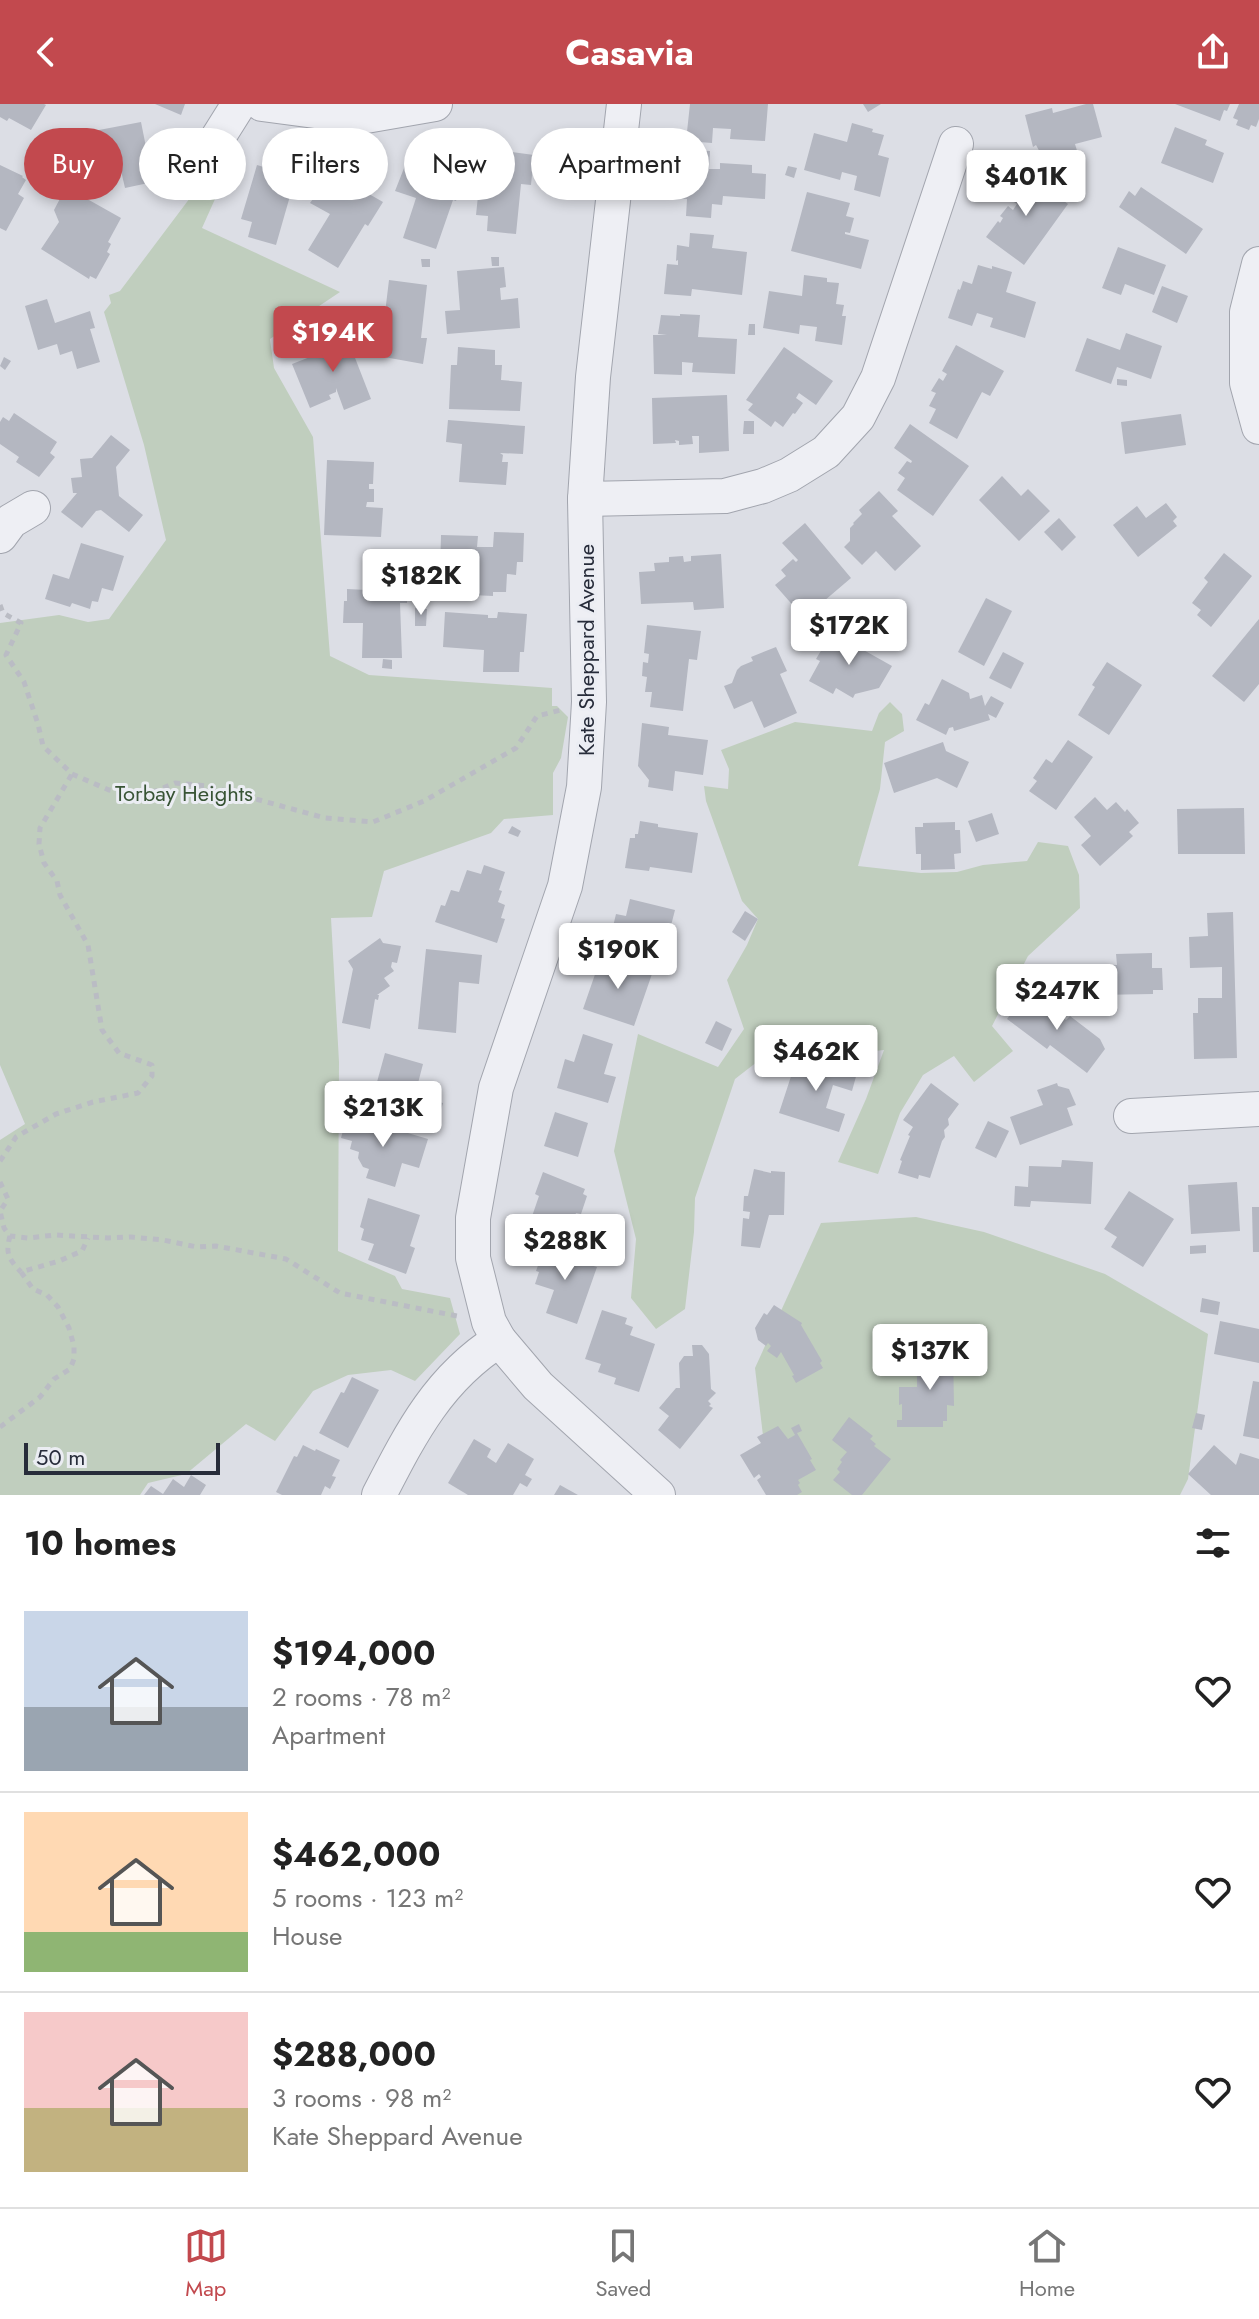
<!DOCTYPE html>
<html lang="en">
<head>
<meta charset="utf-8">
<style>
  :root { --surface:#fff; --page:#f6f6f6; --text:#222; --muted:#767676; --line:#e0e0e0; --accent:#c2494e }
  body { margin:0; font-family:Jost,sans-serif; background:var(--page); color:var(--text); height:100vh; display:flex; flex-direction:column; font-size:30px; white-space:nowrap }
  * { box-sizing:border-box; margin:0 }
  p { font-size:26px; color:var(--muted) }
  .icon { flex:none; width:44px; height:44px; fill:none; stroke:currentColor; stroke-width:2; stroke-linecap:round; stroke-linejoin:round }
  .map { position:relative; height:1391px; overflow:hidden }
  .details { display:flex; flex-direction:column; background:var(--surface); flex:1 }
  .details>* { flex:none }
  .top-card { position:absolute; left:24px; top:24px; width:800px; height:72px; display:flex; gap:16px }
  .scale { position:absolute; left:24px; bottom:20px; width:196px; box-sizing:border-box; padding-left:8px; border:4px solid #272c3a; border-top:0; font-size:22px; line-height:28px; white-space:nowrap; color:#272c3a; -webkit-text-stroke:6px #ebedf3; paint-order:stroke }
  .price { position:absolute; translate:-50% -68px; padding:0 18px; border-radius:8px; background:#fff; color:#222; font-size:26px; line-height:52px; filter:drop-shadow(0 2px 4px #0008) }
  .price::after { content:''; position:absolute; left:50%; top:48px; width:24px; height:18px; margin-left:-12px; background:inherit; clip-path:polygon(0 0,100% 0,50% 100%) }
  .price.selected { background:var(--accent); color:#fff }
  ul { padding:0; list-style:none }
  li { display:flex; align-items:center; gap:24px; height:200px; padding:0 24px }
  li+li { border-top:2px solid var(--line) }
  li span { display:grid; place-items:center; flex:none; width:224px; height:160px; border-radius:0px; color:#555 }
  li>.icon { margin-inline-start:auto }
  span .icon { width:96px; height:96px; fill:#fffc; stroke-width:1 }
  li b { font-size:34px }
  h2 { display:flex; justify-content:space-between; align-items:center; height:96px; padding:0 24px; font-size:34px }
  .chip { padding:0 28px; border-radius:36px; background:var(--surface); box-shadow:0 4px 12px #0003; font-size:28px; line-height:72px }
  .chip.selected { background:var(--accent); color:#fff }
  header { display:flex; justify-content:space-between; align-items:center; height:104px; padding:0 24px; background:var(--accent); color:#fff; font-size:36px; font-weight:700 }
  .tabs { display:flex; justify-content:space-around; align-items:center; height:112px; border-top:2px solid var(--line); background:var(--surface); font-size:22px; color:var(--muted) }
  .tabs a { display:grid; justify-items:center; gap:4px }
  .tabs .selected { color:var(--accent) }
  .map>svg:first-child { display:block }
  .green { fill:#c0cebe }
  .building { fill:#b4b7c1 }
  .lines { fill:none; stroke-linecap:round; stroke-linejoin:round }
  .minor-casing { stroke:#a2a5ae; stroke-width:36 }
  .path { stroke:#babcc4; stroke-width:5; stroke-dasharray:6 6; stroke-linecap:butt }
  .minor { stroke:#eeeff4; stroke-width:34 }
  .labels { text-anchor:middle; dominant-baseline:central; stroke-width:6; stroke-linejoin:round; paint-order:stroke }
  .street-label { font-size:22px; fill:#272c3a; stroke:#ebedf3 }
  .park-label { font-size:22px; fill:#385435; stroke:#ebedf3 }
</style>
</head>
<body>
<header><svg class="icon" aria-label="back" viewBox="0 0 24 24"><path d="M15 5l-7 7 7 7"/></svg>Casavia<svg class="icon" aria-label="share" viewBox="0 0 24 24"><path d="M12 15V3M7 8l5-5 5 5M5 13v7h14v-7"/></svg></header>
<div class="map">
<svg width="1259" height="1391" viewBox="0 0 1259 1391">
  <rect width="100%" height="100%" fill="#dcdee5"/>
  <g class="green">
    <path d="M217 58 229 64 202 124 340 188 270 235 274 264 313 333 330 552 369 571 552 584V602H557L568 613 561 654 553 669V711L504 715 491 729 384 767 372 813 331 814 339 958 338 1147 395 1172 402 1185 450 1194 460 1230 415 1277 391 1266 348 1271 313 1287 275 1337 246 1320 186 1370 148 1379 140 1391H0V1036L25 1020 0 961V519L59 511 88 518 109 515 166 436 144 341 104 208 111 199 109 191 120 187Z"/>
    <path d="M890 598 902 610 904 627 885 638 880 685 858 762 921 769 957 768 983 761 1027 757 1038 738 1068 742 1079 771 1080 804 1028 852 992 922 1013 947 974 978 954 952 923 971 900 1009 878 1070 838 1058 866 995 884 946 834 952 794 929 735 975 695 1094 694 1128 685 1205 656 1225 631 1194 636 1135 614 1047 638 930 718 963 744 925 727 876 747 841 758 815 742 797 706 697 704 682 728 685 729 665 721 646 795 618 872 627 879 609Z"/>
    <path d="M916 1113 984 1128 1105 1170 1208 1230 1188 1375 1180 1391H770L755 1264 821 1119Z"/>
  </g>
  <g class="building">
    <path d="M0 0H44L46 1 31 26 9 14 7 17 0 13Z"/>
    <path d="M155 0H185L181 11Z"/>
    <path d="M690 0H768L765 37 730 35 731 25 713 24 712 39 686 37Z"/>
    <path d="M863 0H881L868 8Z"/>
    <path d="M1086 0H1093L1102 33 1075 40 1081 60 1056 67 1054 59 1042 52 1036 41 1033 43 1025 11 1052 4 1053 9Z"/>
    <path d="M1175 0H1230L1227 7 1224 6 1220 17Z"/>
    <path d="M1239 0H1259V15L1256 23 1251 21 1249 26 1236 21 1238 16 1233 14Z"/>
    <path d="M141 18 153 78 125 84 119 58 85 65 78 30Z"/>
    <path d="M852 19 873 25 872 28 884 31 878 51 889 54 880 93 854 86 857 72 842 68 840 76 804 66 814 29 847 38Z"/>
    <path d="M1175 23 1207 36 1205 41 1224 49 1213 79 1161 59Z"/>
    <path d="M681 45 710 47 709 65H720V59L752 61V69L766 70 765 95 723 92 722 101 712 100 711 114 686 112 687 95 679 94 680 79 686 80V74H679Z"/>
    <path d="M504 47 534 51 531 81 521 80 516 130 487 127 488 112 476 111 482 54 485 52 497 53V56L503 57Z"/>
    <path d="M408 54 428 61 430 55 444 59 442 63 465 71 456 97 453 96 436 145 403 134 416 94 395 87Z"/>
    <path d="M279 59 308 67 300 95 290 92 276 141 248 133 252 118 241 115 257 61 277 67Z"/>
    <path d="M0 61 23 72 22 73 26 76 18 90 24 94 6 127 0 124Z"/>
    <path d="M788 62 797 64 794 74 785 71Z"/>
    <path d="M1021 66 1068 100 1024 161 986 133 998 117 1000 119 1003 114 1000 112 1008 102 1013 106 1017 100 1003 91Z"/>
    <path d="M331 70 348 80 351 75 364 82 362 86 383 98 368 122 365 120 338 164 308 146 330 110 310 99Z"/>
    <path d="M1141 83 1203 125 1186 150 1119 103 1129 87 1135 92Z"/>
    <path d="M73 87 121 114 108 138 111 140 107 148 110 150 96 175 90 172 89 175 41 145 59 118 54 106 63 89Z"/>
    <path d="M807 88 850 99 846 112 854 114 850 129 845 128V130L869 136 861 165 791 147Z"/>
    <path d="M690 129 714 131 712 144 747 148 742 191 692 185 691 192 664 190 667 160 678 161V156L676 157 677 141 689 143Z"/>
    <path d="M1118 143 1166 161 1154 191 1125 180 1121 191 1102 184Z"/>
    <path d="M491 153H499V162H492Z"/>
    <path d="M421 155H430V163H422Z"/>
    <path d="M978 161 992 165V162L1012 168 1006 188 1036 198 1025 234 990 223 993 214 977 209 972 222 948 214 958 185 960 186 963 177 972 180Z"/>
    <path d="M504 163 506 183 500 184 501 196 518 194 520 224 447 230 445 207 460 206 457 167Z"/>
    <path d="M804 171 827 174V178L839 179 836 200 844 201 842 212H846L842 241 815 237 817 223 800 221 799 230 763 224 769 187 802 192Z"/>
    <path d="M389 176 427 181 421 234H427L423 260 384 253 385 244 365 242 367 229 363 228 365 207 385 209Z"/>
    <path d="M1162 182 1188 192 1177 219 1152 208Z"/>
    <path d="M47 195 55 219 90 207 95 224 90 225 100 258 77 265 72 247 60 251 57 240 38 246 25 202Z"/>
    <path d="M680 210 700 211 698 233 737 235 735 270 692 268 693 259 682 258V271L654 270 653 231H667L658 230 661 211 680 212Z"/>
    <path d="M749 220H755V231H748Z"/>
    <path d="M343 223 371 295 344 306 336 284V288L329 291 331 295 310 304 292 260 328 246 322 231Z"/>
    <path d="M1126 229 1162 242 1151 275 1117 263 1111 280 1075 267 1087 234 1120 246Z"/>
    <path d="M956 241 1004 267 990 292 982 288 957 335 929 319 936 305 929 302 936 289 931 287 939 274 943 277 947 270 942 267Z"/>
    <path d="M458 243 495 246V261H502L501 276 522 278 520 307 449 305 451 261H457Z"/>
    <path d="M784 243 833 277 816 301 799 289 796 294 803 299 795 310 793 309 783 323 775 317 771 323 748 306 753 300 746 296Z"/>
    <path d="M4 253 11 257 5 266 0 262Z"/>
    <path d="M1117 275 1127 276V282L1117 281Z"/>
    <path d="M727 291 729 347 699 349V332H692L693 340 679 341V337L675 336 676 339 653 340 652 294Z"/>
    <path d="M14 309 57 338 50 349 55 353 39 373 16 358 19 353 0 340V318L3 313 9 317Z"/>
    <path d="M1181 310 1186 341 1125 350 1121 318Z"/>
    <path d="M448 316 525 322 523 350 500 349 503 351 502 358H508L506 381 459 378 462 340 446 338Z"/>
    <path d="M744 317H754V330H743Z"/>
    <path d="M910 320 969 362 933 412 897 386 905 374 898 369 907 357 911 359 912 357 894 344Z"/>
    <path d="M111 331 130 346 116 363 119 392 143 411 129 428 101 406 96 407 82 424 61 408 77 389H73L71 374 82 373 80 355 92 354Z"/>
    <path d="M327 356 374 358 373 380H369V385H374V398H367L366 403 383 404 381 433 324 431Z"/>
    <path d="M1002 372 1021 392 1028 385 1050 407 1019 437 979 396Z"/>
    <path d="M879 387 898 407 892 412 921 442 895 467 876 447 862 461 844 443 850 437V424L854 420 853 419 862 410 859 406Z"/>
    <path d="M1166 399 1177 413 1173 417 1177 422 1138 453 1113 421 1137 402 1146 414Z"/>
    <path d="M1059 414 1076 433 1062 447 1044 428Z"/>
    <path d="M805 419 851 474 804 514 775 481 786 472 781 466 793 455 796 458 798 456 782 439Z"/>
    <path d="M494 428 524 429 523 458H517L516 471 507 470 506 488H493V492L472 491 473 471 440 469 441 431 478 432 477 443H493Z"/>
    <path d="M81 439 124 452 113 487 102 484 98 498 92 497 90 505 72 499 70 503 45 495 53 470 69 475Z"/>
    <path d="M1224 449 1252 472 1211 523 1197 511 1201 506 1192 499 1208 478 1204 474Z"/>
    <path d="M721 450 724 504 694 506 693 498 641 500 639 468 655 467 654 459 669 458V453L683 452 684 458 691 457V452Z"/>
    <path d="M379 474H408L407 499H400L402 554H362L363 519H343L344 497H347V485L367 486V476Z"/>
    <path d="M986 494 1012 507 984 562 958 548Z"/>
    <path d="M415 504 427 505 426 522H415Z"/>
    <path d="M445 508 488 511V514H497L498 508 527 510 524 548H520L519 568H483L484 546 443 543Z"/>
    <path d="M1259 515V580L1244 598 1212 572Z"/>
    <path d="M647 521 701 527 697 556 689 555 683 607 650 603 652 588H645L647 573 642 572 643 558 648 559 649 550 644 549Z"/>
    <path d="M840 523 865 537 860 544 892 562 879 584 855 590 853 594 836 584 833 590 809 577 820 557 816 555 825 540 829 542Z"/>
    <path d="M776 543 787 567 780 570 797 609 764 624 752 597 734 605 724 582 732 579 737 566 741 562 753 557 751 553Z"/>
    <path d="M1003 548 1024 559 1011 585 989 574Z"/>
    <path d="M383 555 392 556V565L382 564Z"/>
    <path d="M1107 558 1142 581 1109 631 1078 611 1095 583 1092 581Z"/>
    <path d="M942 575 969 589 970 595 982 591 985 602 991 592 1004 599 996 614 988 610 990 616 954 627 953 623 949 624 946 631 916 616 925 599 929 601Z"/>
    <path d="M642 619 669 623 668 631 708 636 703 671 675 667 673 687 648 683 649 676 638 662Z"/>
    <path d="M1068 636 1093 653 1056 706 1029 687 1037 677 1033 674 1046 655 1052 659Z"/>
    <path d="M943 638 946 647 969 658 957 684 937 674 894 689 884 659Z"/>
    <path d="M1095 693 1107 706 1116 698 1125 708 1127 705 1139 719 1129 728 1133 732 1100 762 1081 741 1091 732 1074 713Z"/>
    <path d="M1244 704 1245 750H1178L1177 705Z"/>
    <path d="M992 709 999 730 976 738 968 717Z"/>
    <path d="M640 717 658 720V723L698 729 692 769 650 763 649 767 625 764 630 734H635V730H638Z"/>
    <path d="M955 718V726H960L961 749 954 750 955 765 921 766V750H916L915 723H923V719Z"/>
    <path d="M512 722 521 727 518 733 508 729Z"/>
    <path d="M484 761 505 768 499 786 502 787 498 798 505 801 501 814 505 815 497 839 435 818 441 801 445 802 451 786 459 788 467 766 481 770Z"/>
    <path d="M630 795 675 806 664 849 610 835 616 810 626 812Z"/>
    <path d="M745 807 758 815 745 837 732 828Z"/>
    <path d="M1233 808 1237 954 1194 955 1193 909H1198V894H1222V863L1190 864 1189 833 1208 832 1207 809Z"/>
    <path d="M380 834 383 839 401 842 397 859 392 858 391 863 394 867 384 874 390 882 377 891H379L378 896 375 895 370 925 342 919 353 865 348 857Z"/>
    <path d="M426 845 482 851 479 880 459 878 456 929 418 925Z"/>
    <path d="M1152 849V864H1162L1163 886H1153V890L1097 891 1096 862 1117 861 1116 850Z"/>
    <path d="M601 853 629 863 630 859 653 867 634 922 583 905Z"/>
    <path d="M1028 887 1066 916 1070 912 1100 935 1105 945 1087 969 1050 941 1047 945 1007 915Z"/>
    <path d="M716 917 732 925 722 947 705 939Z"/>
    <path d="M583 930 613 940 604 970 616 973 608 999 557 984 565 955 574 958Z"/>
    <path d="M385 949 423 960 417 983 423 984 420 993 443 999 435 1026 369 1007Z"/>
    <path d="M798 951 857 969 852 987 833 981 826 1004 845 1010 839 1028 779 1009Z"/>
    <path d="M931 979 959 1000 948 1015 949 1021 944 1026 945 1033 942 1037 930 1074 919 1071 918 1075 898 1069 902 1057 900 1056 910 1032 908 1031 913 1023 903 1016Z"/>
    <path d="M1057 979 1058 982 1069 985 1076 1001 1067 1004 1073 1021 1020 1041 1010 1013 1043 1001 1037 986Z"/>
    <path d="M555 1008 588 1019 578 1053 544 1042Z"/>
    <path d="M347 1011 428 1035 419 1064 402 1059 395 1083 366 1074 369 1065 363 1063 358 1054 359 1048 350 1045 352 1037 341 1034Z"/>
    <path d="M988 1017 1009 1027 996 1054 975 1044Z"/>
    <path d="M1062 1056 1093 1058 1091 1100 1031 1097 1030 1103 1014 1102 1015 1082 1028 1083 1029 1062 1061 1063Z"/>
    <path d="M754 1065 771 1069V1067L785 1068 784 1111H769L760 1144 741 1142 743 1114 749 1115 750 1108 743 1107 744 1092H748Z"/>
    <path d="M543 1068 585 1085 583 1090 587 1092 581 1110 576 1109 569 1129 556 1124 553 1133 528 1124 539 1092 535 1090Z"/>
    <path d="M1237 1078 1240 1127 1191 1130 1188 1081Z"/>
    <path d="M1129 1087 1174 1115 1143 1163 1111 1143 1117 1133 1104 1125Z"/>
    <path d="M368 1094 420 1111 410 1142 415 1144 406 1170 368 1156 374 1140 361 1136 364 1125 360 1123Z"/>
    <path d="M1252 1103H1259V1148H1253Z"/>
    <path d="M546 1139 582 1151 580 1158 597 1163 577 1220 546 1209 554 1186 535 1180 539 1168 536 1167Z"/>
    <path d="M1206 1141V1149L1190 1150V1142Z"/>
    <path d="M1202 1194 1220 1198 1218 1211 1200 1208Z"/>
    <path d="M774 1201 802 1219 801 1221 822 1257 820 1259 823 1264 796 1279 792 1272 794 1271 781 1248 777 1254 767 1247 771 1242 768 1239 766 1242 758 1236 755 1224 764 1209 767 1211Z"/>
    <path d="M602 1206 627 1214 625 1220 633 1223 630 1231 655 1240 639 1288 614 1280 616 1274 598 1268 601 1260 585 1255Z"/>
    <path d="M1220 1217 1259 1225V1259L1214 1250Z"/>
    <path d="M692 1241H702L709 1250 711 1285 716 1289 708 1297 711 1300 709 1302 713 1304 680 1345 658 1326 669 1312 659 1304 676 1284H680L679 1259 684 1252H693Z"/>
    <path d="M925 1245H953L954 1302 947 1301V1317H943V1323H897V1316H902V1300L899 1301V1283H917V1268H925Z"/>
    <path d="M352 1273 379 1286 348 1344 319 1329 341 1288 344 1289Z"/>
    <path d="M1253 1277 1259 1278V1335L1243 1332Z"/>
    <path d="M1196 1309 1205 1311 1202 1326 1192 1324Z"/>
    <path d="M849 1313 873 1332 870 1335 876 1340 874 1342 891 1355 862 1391H852L833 1376 840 1368 837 1365 842 1358 840 1356 847 1348 832 1336Z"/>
    <path d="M799 1320 802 1327 797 1329 812 1355 810 1356 816 1366 798 1376 800 1379 798 1381 802 1388 797 1391H766L757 1376 761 1373 759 1370 754 1374 740 1351 761 1339 757 1333 778 1322 788 1335 795 1331 791 1324Z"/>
    <path d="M474 1335 491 1345 487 1353 496 1359 508 1339 534 1355 525 1371 532 1375 527 1383 520 1379 513 1391H468L448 1379Z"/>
    <path d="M303 1341 315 1347 316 1345 340 1356 332 1372 336 1373 330 1385 325 1382 321 1391H282L276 1388 294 1352 297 1353Z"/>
    <path d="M1214 1341 1236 1361 1240 1349 1259 1355V1391H1211L1188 1370Z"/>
    <path d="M191 1371 206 1381 200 1391H144L151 1382 163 1390 173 1375 184 1383Z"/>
    <path d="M560 1381 578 1391H554Z"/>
  </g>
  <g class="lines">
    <g class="minor-casing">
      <g id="minor">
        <path d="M262 0 360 13 435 0"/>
        <path d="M624 0 593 273 585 395 589 598 584 683 565 782 496 984 473 1114V1154L489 1218 499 1236 538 1282 658 1391"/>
        <path d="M212 43 239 0"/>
        <path d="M1259 160 1247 208V279L1259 323"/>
        <path d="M585 395 725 392 763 382 789 371 826 348 858 313 878 274 956 40"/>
        <path d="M0 432 11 417 33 404"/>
        <path d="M1131 1012 1259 1005"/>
        <path d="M379 1391C411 1329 438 1275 499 1236"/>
      </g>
    </g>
    <g class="path">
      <path d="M0 501 3 509 21 519 6 551 24 578 38 620 43 642 72 670 109 686 134 691 156 687 175 679 208 682 325 714 373 718 424 697 516 644 537 612 561 606"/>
      <path d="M0 1057 16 1033 56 1010 93 998 138 989 152 972V961L119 949 102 926 88 841 60 791 57 777 44 759 39 740 40 724 72 670"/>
      <path d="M0 1078 8 1095 0 1107 4 1124 10 1132 28 1134 55 1131 108 1134 131 1133 163 1136 197 1143 216 1142 286 1155 340 1189 457 1212"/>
      <path d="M10 1132C5 1150 9 1155 21 1168"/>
      <path d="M0 1323 40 1293 54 1275 70 1265 74 1255V1242L69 1224 58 1203 47 1191 33 1185 21 1168 59 1157 82 1147 88 1134"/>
    </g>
    <use href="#minor" class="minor"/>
  </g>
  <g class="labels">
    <g class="street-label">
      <text transform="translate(586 546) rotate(-90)">Kate Sheppard Avenue</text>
    </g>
    <g class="park-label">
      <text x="184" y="689">Torbay Heights</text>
    </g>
  </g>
</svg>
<div class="scale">50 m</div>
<b class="price" style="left:1026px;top:114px">$401K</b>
<b class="price selected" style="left:333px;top:270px">$194K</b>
<b class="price" style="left:421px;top:513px">$182K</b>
<b class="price" style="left:849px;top:563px">$172K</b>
<b class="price" style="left:618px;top:887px">$190K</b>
<b class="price" style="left:1057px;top:928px">$247K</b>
<b class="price" style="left:816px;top:989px">$462K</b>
<b class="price" style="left:383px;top:1045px">$213K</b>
<b class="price" style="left:565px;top:1178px">$288K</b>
<b class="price" style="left:930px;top:1288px">$137K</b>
<div class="top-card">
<a class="chip selected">Buy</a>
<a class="chip">Rent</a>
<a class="chip">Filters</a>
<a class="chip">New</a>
<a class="chip">Apartment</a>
</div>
</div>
<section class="details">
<h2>10 homes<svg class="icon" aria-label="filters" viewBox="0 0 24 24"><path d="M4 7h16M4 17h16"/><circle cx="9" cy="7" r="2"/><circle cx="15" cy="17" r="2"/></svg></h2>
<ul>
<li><span style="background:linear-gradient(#c9d6e8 60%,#9aa5b1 0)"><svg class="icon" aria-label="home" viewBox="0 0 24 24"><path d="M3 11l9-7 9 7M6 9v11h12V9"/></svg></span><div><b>$194,000</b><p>2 rooms · 78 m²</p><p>Apartment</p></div><svg class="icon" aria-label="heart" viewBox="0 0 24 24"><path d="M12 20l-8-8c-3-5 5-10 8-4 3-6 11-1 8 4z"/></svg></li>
<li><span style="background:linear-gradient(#ffd9b3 75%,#8fb573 0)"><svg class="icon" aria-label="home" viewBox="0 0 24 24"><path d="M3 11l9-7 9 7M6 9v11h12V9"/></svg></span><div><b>$462,000</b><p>5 rooms · 123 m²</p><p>House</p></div><svg class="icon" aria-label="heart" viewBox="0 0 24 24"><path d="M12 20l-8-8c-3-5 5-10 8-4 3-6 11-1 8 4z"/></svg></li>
<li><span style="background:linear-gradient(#f6c9c9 60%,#c2b280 0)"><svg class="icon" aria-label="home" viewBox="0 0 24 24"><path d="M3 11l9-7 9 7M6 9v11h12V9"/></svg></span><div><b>$288,000</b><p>3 rooms · 98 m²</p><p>Kate Sheppard Avenue</p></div><svg class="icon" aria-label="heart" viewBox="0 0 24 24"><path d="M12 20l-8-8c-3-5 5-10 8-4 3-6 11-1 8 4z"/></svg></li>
</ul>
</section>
<nav class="tabs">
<a class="selected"><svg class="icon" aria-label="map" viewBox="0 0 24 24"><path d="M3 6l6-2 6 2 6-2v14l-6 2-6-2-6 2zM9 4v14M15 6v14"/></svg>Map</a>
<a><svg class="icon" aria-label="saved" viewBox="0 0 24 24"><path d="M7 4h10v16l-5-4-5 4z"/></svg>Saved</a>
<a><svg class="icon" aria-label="home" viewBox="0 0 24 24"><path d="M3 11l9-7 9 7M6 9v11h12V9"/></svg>Home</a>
</nav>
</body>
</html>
